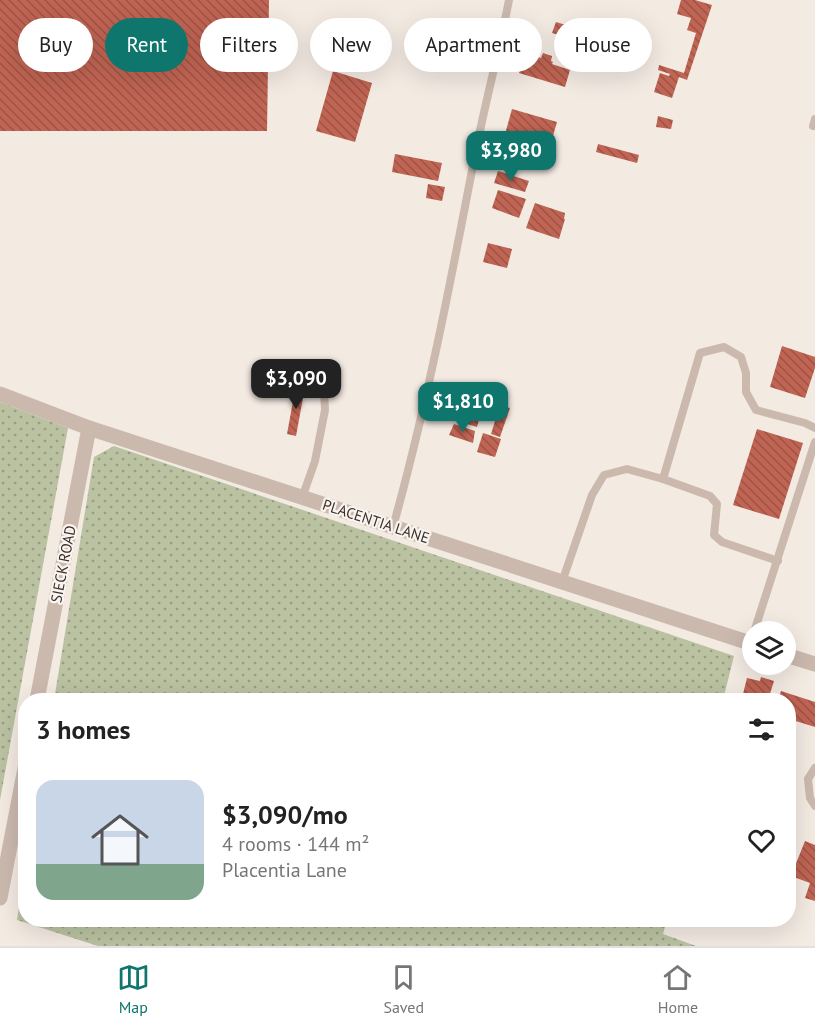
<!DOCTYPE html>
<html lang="en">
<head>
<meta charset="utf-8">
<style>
  :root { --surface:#fff; --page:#f2f2f2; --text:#222; --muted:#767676; --line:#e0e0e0; --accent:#0f766e }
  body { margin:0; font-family:"PT Sans",sans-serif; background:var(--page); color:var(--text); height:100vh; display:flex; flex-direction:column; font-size:22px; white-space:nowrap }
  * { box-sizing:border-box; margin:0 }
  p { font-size:20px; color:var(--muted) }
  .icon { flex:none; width:33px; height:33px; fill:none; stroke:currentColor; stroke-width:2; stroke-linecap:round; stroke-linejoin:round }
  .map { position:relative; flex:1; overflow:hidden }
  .panel { position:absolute; left:18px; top:693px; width:778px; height:234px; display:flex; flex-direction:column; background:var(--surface); border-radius:24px; box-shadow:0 6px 24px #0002 }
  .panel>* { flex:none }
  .hud { position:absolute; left:18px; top:18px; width:780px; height:54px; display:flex; gap:12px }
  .fabs { position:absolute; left:742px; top:621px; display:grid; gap:12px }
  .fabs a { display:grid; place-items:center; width:54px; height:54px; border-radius:50%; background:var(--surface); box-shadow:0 6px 24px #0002; font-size:30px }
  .price { position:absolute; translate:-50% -51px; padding:0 14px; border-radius:12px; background:var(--accent); color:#fff; font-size:20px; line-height:39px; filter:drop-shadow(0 2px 3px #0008) }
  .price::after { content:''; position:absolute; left:50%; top:36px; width:18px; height:14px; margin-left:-9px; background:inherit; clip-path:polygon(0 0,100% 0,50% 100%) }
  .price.active { background:#222; color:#fff }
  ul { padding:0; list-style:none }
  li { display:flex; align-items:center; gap:18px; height:150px; padding:0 18px }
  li+li { border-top:2px solid var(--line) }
  li span { display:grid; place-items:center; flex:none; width:168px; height:120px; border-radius:18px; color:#555 }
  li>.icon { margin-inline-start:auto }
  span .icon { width:72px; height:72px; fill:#fffc; stroke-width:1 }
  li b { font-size:26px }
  h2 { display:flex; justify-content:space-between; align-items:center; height:72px; padding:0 18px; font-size:26px }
  .pill { padding:0 21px; border-radius:27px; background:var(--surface); box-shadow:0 6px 24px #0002; font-size:21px; line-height:54px }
  .pill.active { background:var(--accent); color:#fff }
  .menu { display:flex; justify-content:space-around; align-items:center; height:84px; border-top:2px solid var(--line); background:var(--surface); font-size:16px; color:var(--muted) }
  .menu a { display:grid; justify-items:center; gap:3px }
  .menu .active { color:var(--accent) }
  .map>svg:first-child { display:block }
  .green { fill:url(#green-dots) }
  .building { fill:url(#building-back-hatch) }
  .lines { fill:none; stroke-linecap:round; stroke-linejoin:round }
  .service { stroke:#cbb9ae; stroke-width:8 }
  .minor { stroke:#cbb9ae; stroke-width:15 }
  .labels { text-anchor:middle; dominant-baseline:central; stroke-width:4.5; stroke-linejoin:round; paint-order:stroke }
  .street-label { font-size:15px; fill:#3a2f2c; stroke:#faf4ef }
</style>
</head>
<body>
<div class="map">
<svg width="815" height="946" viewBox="0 0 815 946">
  <defs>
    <pattern id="green-dots" width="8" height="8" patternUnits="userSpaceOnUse" patternTransform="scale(1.5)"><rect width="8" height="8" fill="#bac2a2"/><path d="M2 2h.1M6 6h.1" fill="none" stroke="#989e84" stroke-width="1.8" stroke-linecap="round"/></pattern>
    <pattern id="building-back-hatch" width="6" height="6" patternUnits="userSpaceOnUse" patternTransform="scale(1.5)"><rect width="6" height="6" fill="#c06453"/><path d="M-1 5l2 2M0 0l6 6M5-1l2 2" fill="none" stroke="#9d5345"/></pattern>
  </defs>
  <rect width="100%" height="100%" fill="#f3eae2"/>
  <g class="green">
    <path d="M0 402 68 428 0 800Z"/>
    <path d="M114 446 734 656 723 700H54L94 457Z"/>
    <path d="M25 869 26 920H667L663 934 696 946H98L17 920Z"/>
  </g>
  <g class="building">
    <path d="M0 0H269L267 131H0Z"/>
    <path d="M681 0H695L712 5 687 80 679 77 672 98 654 92 660 73 669 76 670 74 658 70 659 65 684 73 696 33 687 30 691 18 677 14Z"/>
    <path d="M556 22 592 33 589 44 552 33Z"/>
    <path d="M526 53 541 58 543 53 552 56 551 61 553 62 552 64 570 70 565 87 519 73Z"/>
    <path d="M333 71 372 83 355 142 316 131Z"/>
    <path d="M512 109 557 122 550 146 505 134Z"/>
    <path d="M658 116 673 120 671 129 656 127Z"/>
    <path d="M598 144 639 155 637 163 596 152Z"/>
    <path d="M395 154 442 163 438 181 392 172Z"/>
    <path d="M498 171 529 181 525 192 494 183Z"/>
    <path d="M428 184 445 187 442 201 426 198Z"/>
    <path d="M498 190 526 199 519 218 492 208Z"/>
    <path d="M535 203 565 213 564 219H565L559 239 526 228Z"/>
    <path d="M488 243 512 249 507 268 483 262Z"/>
    <path d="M782 346 815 357V368L805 398 770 387Z"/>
    <path d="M296 385 305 387 296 436 287 434Z"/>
    <path d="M463 400 483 406 477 427 445 417 451 401 461 404Z"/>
    <path d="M500 405 510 408 500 437 491 434Z"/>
    <path d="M454 424 475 431 473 443 449 435Z"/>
    <path d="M757 429 803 443 779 519 733 505Z"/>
    <path d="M483 433 501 439 495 457 477 452Z"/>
    <path d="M761 677 774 681 768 700H750L742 698 747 678 760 681Z"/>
    <path d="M781 691 815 702V727L789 719V700H778Z"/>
    <path d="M805 841 815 845V901L805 898 810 883 791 876Z"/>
  </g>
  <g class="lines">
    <g class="service">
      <path d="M813 126 815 119"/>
      <path d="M302 498 315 461 325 410 323 371"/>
      <path d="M393 527C427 405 451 280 475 155 485 103 499 52 509 0"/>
      <path d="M778 561 722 542 714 535 717 504 710 496 663 479 700 353 724 347 741 357 746 373V392L756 410 805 423 815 428"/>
      <path d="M562 582 592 495 604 475 627 469 663 479"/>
      <path d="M754 632 815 442"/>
      <path d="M815 768 808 779 810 798 815 806"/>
    </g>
    <g class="minor">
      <path d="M0 394 89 428 753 644"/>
      <path d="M786 655 815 664"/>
      <path d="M37 700 89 428"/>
      <path d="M0 898 26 763"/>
    </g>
  </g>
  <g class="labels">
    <g class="street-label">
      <text transform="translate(376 521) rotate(18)">PLACENTIA LANE</text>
      <text transform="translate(63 564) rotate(-79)">SIECK ROAD</text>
    </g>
  </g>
</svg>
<div class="fabs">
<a><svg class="icon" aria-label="layers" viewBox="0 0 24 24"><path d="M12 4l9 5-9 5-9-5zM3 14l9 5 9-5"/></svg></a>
</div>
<b class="price" style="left:511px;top:182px">$3,980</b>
<b class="price active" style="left:296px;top:410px">$3,090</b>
<b class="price" style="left:463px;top:433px">$1,810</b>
<div class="hud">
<a class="pill">Buy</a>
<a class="pill active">Rent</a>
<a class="pill">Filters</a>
<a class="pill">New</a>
<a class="pill">Apartment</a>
<a class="pill">House</a>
</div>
<section class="panel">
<h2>3 homes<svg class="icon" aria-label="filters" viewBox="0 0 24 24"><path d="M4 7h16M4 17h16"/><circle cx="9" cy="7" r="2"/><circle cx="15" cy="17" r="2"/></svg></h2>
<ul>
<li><span style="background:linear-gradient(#c9d6e8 70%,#7fa58c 0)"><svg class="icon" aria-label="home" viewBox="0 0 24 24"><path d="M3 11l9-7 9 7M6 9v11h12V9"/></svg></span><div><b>$3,090/mo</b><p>4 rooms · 144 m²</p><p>Placentia Lane</p></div><svg class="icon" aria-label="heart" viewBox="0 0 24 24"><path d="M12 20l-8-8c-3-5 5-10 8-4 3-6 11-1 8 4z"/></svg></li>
</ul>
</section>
</div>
<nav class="menu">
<a class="active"><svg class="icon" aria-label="map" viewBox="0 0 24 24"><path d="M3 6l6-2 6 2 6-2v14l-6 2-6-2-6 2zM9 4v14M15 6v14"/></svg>Map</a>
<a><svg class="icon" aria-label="saved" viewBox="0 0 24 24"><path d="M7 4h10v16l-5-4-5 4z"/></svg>Saved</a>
<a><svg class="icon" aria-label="home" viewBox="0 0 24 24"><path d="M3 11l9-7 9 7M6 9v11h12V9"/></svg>Home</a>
</nav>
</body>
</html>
